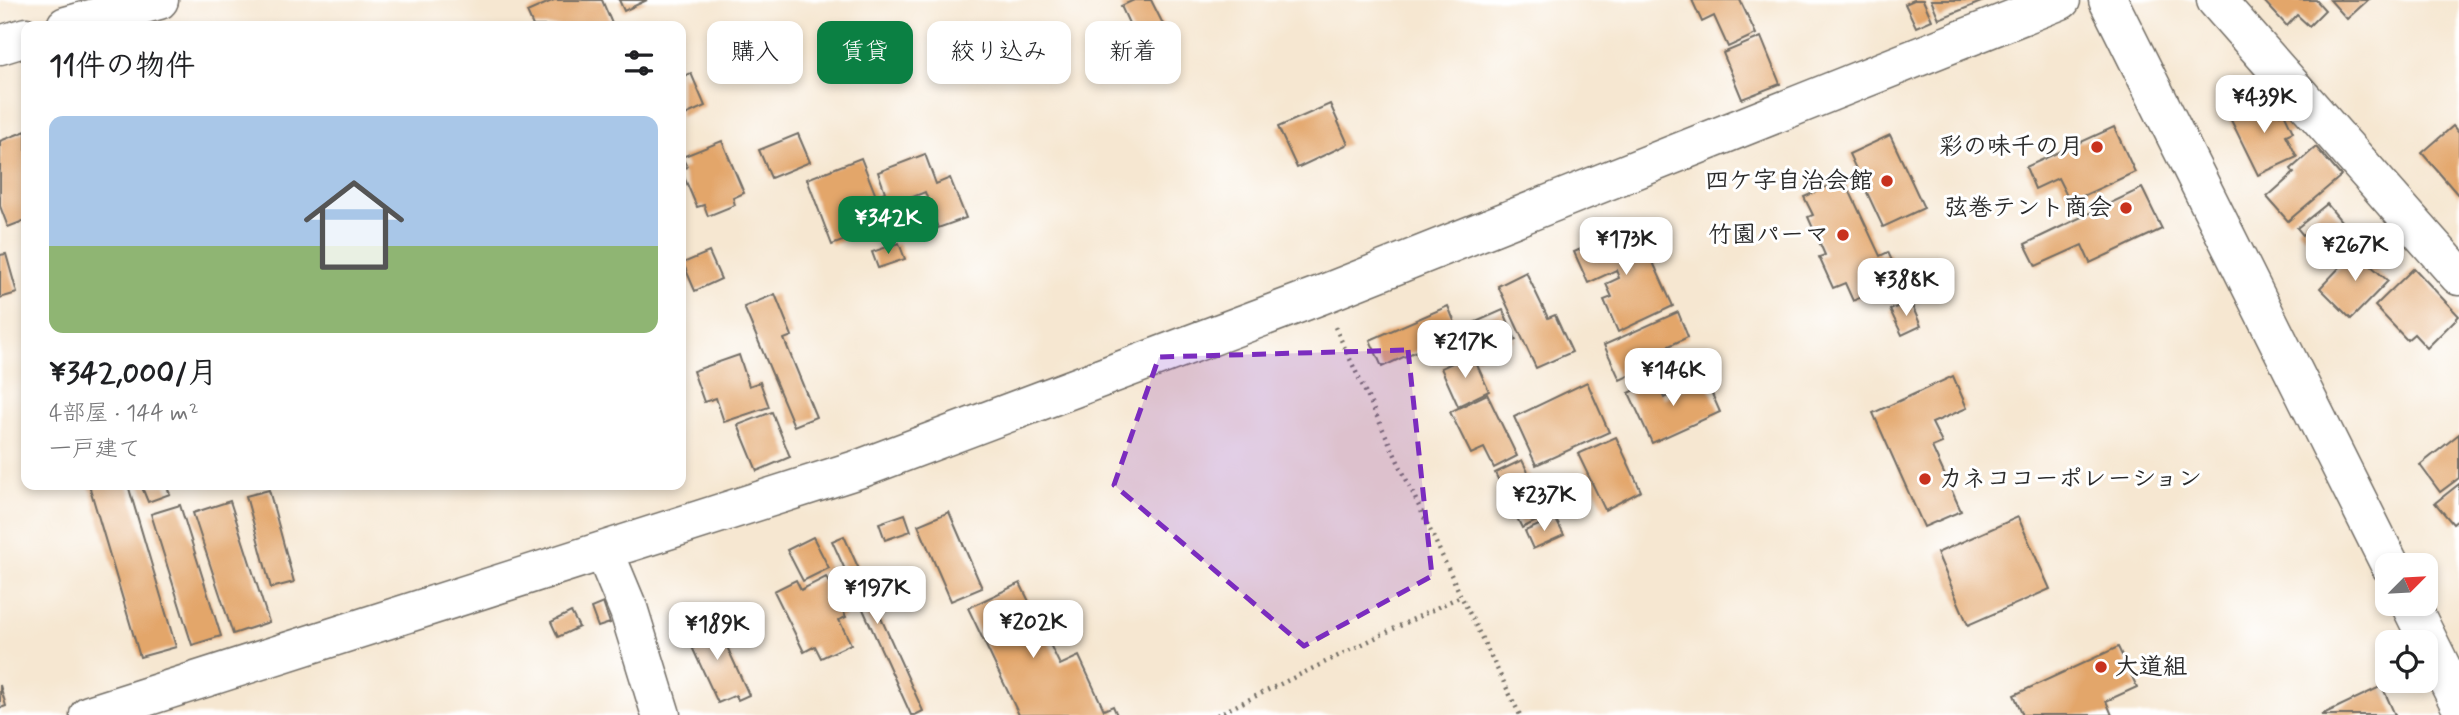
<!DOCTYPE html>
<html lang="ja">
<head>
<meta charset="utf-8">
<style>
  :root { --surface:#fff; --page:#f2f2f2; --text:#202124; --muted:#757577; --accent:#0b8043 }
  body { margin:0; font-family:Mynerve,"Klee One",sans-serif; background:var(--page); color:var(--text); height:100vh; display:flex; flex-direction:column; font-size:26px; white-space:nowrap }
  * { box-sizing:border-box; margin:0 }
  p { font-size:23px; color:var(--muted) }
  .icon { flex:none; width:38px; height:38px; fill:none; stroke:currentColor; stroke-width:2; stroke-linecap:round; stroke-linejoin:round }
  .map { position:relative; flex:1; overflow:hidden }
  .details { position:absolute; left:21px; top:21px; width:665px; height:469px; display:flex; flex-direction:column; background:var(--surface); border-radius:14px; box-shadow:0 4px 10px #0003 }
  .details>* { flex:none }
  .hud { position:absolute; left:707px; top:21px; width:665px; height:63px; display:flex; gap:14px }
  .needle { width:46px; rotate:66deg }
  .controls { position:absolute; left:2375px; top:553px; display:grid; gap:14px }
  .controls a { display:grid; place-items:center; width:63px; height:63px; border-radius:14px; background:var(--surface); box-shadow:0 4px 10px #0003; font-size:35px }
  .price { position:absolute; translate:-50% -60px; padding:0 16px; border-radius:14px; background:#fff; color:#222; font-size:23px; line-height:46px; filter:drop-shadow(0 2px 4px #0008) }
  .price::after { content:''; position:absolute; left:50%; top:42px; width:21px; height:16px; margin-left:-10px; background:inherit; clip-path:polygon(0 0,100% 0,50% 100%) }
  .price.current { background:var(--accent); color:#fff }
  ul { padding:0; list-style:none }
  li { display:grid; align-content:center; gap:14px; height:371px; padding:0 28px }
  li span { display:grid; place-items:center; height:217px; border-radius:14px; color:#555 }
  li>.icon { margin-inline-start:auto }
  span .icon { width:126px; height:126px; fill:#fffc; stroke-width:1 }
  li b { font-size:30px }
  h2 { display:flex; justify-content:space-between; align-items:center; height:84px; padding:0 28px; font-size:30px }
  .tag { padding:0 24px; border-radius:14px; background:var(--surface); box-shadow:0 4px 10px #0003; font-size:24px; line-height:63px }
  .tag.current { background:var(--accent); color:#fff }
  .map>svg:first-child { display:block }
  .building { fill:#e3a66b }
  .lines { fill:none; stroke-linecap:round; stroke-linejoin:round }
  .minor-casing { stroke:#726d65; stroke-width:41 }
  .major-casing { stroke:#726d65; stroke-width:41 }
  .path { stroke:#726d65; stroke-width:4.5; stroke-dasharray:2 5; stroke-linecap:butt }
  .minor { stroke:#fff; stroke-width:38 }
  .major { stroke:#fff; stroke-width:38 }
  .marked { fill:#7b2cbf; fill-opacity:0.2; stroke:#7b2cbf; stroke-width:5; stroke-dasharray:14 9; stroke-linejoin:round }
  .poi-dot { fill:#c8321e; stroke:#fff; stroke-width:2.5 }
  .labels { text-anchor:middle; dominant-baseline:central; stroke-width:6; stroke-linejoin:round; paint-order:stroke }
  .poi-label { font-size:24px; font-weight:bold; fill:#2b2b2b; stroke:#fff; text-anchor:end }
</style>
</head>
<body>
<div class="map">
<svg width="2459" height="715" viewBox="0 0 2459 715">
  <rect width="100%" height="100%" fill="#fff"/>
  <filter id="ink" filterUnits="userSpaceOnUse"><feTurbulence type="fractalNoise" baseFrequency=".0143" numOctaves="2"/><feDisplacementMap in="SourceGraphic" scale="14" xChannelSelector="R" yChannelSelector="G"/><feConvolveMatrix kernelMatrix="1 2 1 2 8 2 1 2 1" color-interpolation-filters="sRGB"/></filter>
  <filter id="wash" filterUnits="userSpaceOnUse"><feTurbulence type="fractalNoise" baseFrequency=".00686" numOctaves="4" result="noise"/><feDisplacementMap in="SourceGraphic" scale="28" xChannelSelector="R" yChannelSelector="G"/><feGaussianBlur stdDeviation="1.57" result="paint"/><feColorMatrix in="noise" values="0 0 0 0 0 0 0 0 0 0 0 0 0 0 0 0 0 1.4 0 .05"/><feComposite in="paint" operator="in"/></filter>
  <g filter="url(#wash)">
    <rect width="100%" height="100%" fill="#f6e7d1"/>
    <g id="blocks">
      <g class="building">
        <path d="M554 0H602L613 26H533L527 12Z"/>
        <path d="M619 0H647L624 11Z"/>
        <path d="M1134 0H1151L1166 30 1138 43 1121 6Z"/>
        <path d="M1692 0H1740L1756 34 1728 47 1714 16 1702 22Z"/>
        <path d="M1914 0H1923L1932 20 1916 27 1905 4Z"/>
        <path d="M1931 0H1986L1939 19Z"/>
        <path d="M2263 0H2316L2325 10 2309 26 2297 15 2287 26Z"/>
        <path d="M2330 0H2368L2347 19Z"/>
        <path d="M1761 37 1780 84 1742 99 1723 53Z"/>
        <path d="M681 71 683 77 691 73 705 106 681 117Z"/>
        <path d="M2271 96 2280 115 2284 113 2293 132 2286 135 2297 157 2258 175 2229 116Z"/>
        <path d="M1330 104 1348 144 1297 168 1278 127Z"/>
        <path d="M2453 126 2459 133V196L2422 153Z"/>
        <path d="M2114 127 2135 172 2070 202 2058 178 2035 189 2026 167Z"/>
        <path d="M26 131V220L8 227 0 206V141Z"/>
        <path d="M798 134 810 162 771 178 759 150Z"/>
        <path d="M1890 135 1924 208 1883 227 1849 154Z"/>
        <path d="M722 141 744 193 733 198 735 205 708 216 704 205 697 207 681 170 687 167 682 157Z"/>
        <path d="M2316 147 2341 176 2288 221 2267 197 2294 173 2291 169Z"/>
        <path d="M925 154 936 184 950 178 966 218 938 228 925 192 910 198 914 209 898 215 895 206 888 208 893 222 832 245 807 179 861 158 876 196 885 192 878 172Z"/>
        <path d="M1844 179 1880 256 1888 252 1900 278 1895 281 1901 295 1884 302 1878 289 1853 301 1845 283 1833 288 1819 257 1825 255 1808 217 1813 215 1804 197Z"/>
        <path d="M2142 188 2162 229 2090 263 2082 245 2036 266 2025 244Z"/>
        <path d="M2327 204 2352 234 2322 258 2297 228Z"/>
        <path d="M1636 225 1673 306 1618 332 1604 300 1612 297 1606 284 1619 278 1616 270 1588 283 1574 252Z"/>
        <path d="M899 243 905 259 878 268 872 252Z"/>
        <path d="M2362 244 2376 257 2369 264 2388 281 2351 319 2320 288Z"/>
        <path d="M709 252 721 279 695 291 683 263Z"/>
        <path d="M6 254 17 293 0 298V255Z"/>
        <path d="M2414 268 2459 316 2427 348 2414 334 2407 340 2375 306Z"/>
        <path d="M1526 272 1548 318 1555 315 1572 352 1536 368 1498 286Z"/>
        <path d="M775 294 792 336 784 339 816 417 794 426 744 307Z"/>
        <path d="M1910 301 1921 326 1902 335 1890 310Z"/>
        <path d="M1448 306 1464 345 1445 353 1438 341 1382 367 1370 340Z"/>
        <path d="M1503 310 1516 340 1476 358 1462 328Z"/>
        <path d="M1678 312 1688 337 1652 354 1656 363 1620 380 1604 345Z"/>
        <path d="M1472 354 1489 391 1458 406 1441 368Z"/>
        <path d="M739 355 749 386 760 382 769 407 724 422 716 398 704 402 693 371Z"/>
        <path d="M1953 376 1967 408 1932 423 1942 443 1932 447 1961 511 1924 527 1873 413Z"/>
        <path d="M1705 378 1720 412 1652 443 1629 393 1656 380 1664 398Z"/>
        <path d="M1587 382 1609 432 1536 465 1514 417Z"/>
        <path d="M1487 394 1517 456 1494 468 1484 448 1471 454 1450 412Z"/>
        <path d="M772 412 790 457 757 471 738 425Z"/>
        <path d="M2459 434V478L2440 492 2420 465Z"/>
        <path d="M1616 437 1641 491 1605 510 1578 454Z"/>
        <path d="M1522 460 1549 515 1522 528 1495 473Z"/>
        <path d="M2459 484V519L2453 524 2435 503Z"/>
        <path d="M89 485H128L176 647 140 657Z"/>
        <path d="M141 485H166L170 494 148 502Z"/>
        <path d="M269 490 294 582 271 588 246 496Z"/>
        <path d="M230 501 269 622 233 634 193 513Z"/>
        <path d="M180 505 221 636 192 645 151 514Z"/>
        <path d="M949 512 982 588 951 601 918 525Z"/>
        <path d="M905 514 911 531 885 540 879 523Z"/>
        <path d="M2018 517 2050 589 1968 625 1937 553Z"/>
        <path d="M1555 518 1564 535 1533 549 1525 531Z"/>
        <path d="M844 536 923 711 915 715H911L832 541Z"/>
        <path d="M813 537 829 568 803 581 787 550Z"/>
        <path d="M826 577 846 617 839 620 851 644 821 658 815 646 804 652 774 591 796 580 801 590Z"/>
        <path d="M1020 583 1060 665 1079 656 1104 710 1113 706 1117 715H1019L968 608Z"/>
        <path d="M603 603 610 623 598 627 591 608Z"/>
        <path d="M571 612 579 627 558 637 551 622Z"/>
        <path d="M714 618 749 695 738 700 736 695 718 703 685 632Z"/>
        <path d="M2118 647 2137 687 2106 701 2112 715H2023L2014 695Z"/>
        <path d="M0 685 6 706 0 708Z"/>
        <path d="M2382 686 2395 715H2321Z"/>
      </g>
    </g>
  </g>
  <g filter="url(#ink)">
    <use href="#blocks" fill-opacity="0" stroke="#726d65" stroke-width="2"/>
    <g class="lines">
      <g class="minor-casing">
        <g id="minor">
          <path d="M2108 0 2390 565"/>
          <path d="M2216 0 2459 276"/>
          <path d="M604 551 629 611 661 715"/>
          <path d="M2410 604 2459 703"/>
          <path d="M89 715 862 468 1321 295 2061 0"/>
        </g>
      </g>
      <g class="major-casing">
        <g id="major">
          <path d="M66 26 159 0"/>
          <path d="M0 45 26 37"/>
        </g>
      </g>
      <g class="path">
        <path d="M1335 327 1461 596 1520 715"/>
        <path d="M1217 715 1461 596"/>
      </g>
      <use href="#minor" class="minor"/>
      <use href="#major" class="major"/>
    </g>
  </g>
  <path class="marked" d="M1408 350 1432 576 1304 646 1114 485 1159 357Z"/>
  <g class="poi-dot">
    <circle cx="2097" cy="147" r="7"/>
    <circle cx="1887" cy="181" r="7"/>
    <circle cx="2126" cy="208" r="7"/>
    <circle cx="1843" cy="235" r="7"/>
    <circle cx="1925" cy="479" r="7"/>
    <circle cx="2101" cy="667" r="7"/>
  </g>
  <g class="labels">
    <g class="poi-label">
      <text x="2083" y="147">彩の味千の月</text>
      <text x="1873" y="181">四ケ字自治会館</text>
      <text x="2112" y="208">弦巻テント商会</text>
      <text x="1829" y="235">竹園パーマ</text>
      <text x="1939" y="479" text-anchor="start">カネココーポレーション</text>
      <text x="2115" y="667" text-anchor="start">大道組</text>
    </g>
  </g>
</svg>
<div class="controls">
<a><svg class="needle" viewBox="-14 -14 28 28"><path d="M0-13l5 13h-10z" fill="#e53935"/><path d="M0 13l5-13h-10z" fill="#757577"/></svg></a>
<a><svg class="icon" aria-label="locate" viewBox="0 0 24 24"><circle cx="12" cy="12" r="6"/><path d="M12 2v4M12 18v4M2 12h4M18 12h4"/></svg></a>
</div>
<b class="price" style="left:2264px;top:135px">¥439K</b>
<b class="price current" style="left:888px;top:256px">¥342K</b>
<b class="price" style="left:1626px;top:277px">¥173K</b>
<b class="price" style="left:2355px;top:283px">¥267K</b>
<b class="price" style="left:1906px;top:318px">¥388K</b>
<b class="price" style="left:1465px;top:380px">¥217K</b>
<b class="price" style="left:1673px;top:408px">¥146K</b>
<b class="price" style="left:1544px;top:533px">¥237K</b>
<b class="price" style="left:877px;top:626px">¥197K</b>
<b class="price" style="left:1033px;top:660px">¥202K</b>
<b class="price" style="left:717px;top:662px">¥189K</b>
<div class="hud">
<a class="tag">購入</a>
<a class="tag current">賃貸</a>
<a class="tag">絞り込み</a>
<a class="tag">新着</a>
</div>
<section class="details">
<h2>11件の物件<svg class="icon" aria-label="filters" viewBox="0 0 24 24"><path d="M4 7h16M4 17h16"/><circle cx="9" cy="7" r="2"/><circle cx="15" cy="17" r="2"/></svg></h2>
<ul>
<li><span style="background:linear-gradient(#a9c7e8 60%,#8fb573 0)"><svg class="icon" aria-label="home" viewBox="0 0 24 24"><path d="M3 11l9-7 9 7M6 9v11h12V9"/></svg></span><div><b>¥342,000/月</b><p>4部屋 · 144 m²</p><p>一戸建て</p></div></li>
</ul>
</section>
</div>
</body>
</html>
